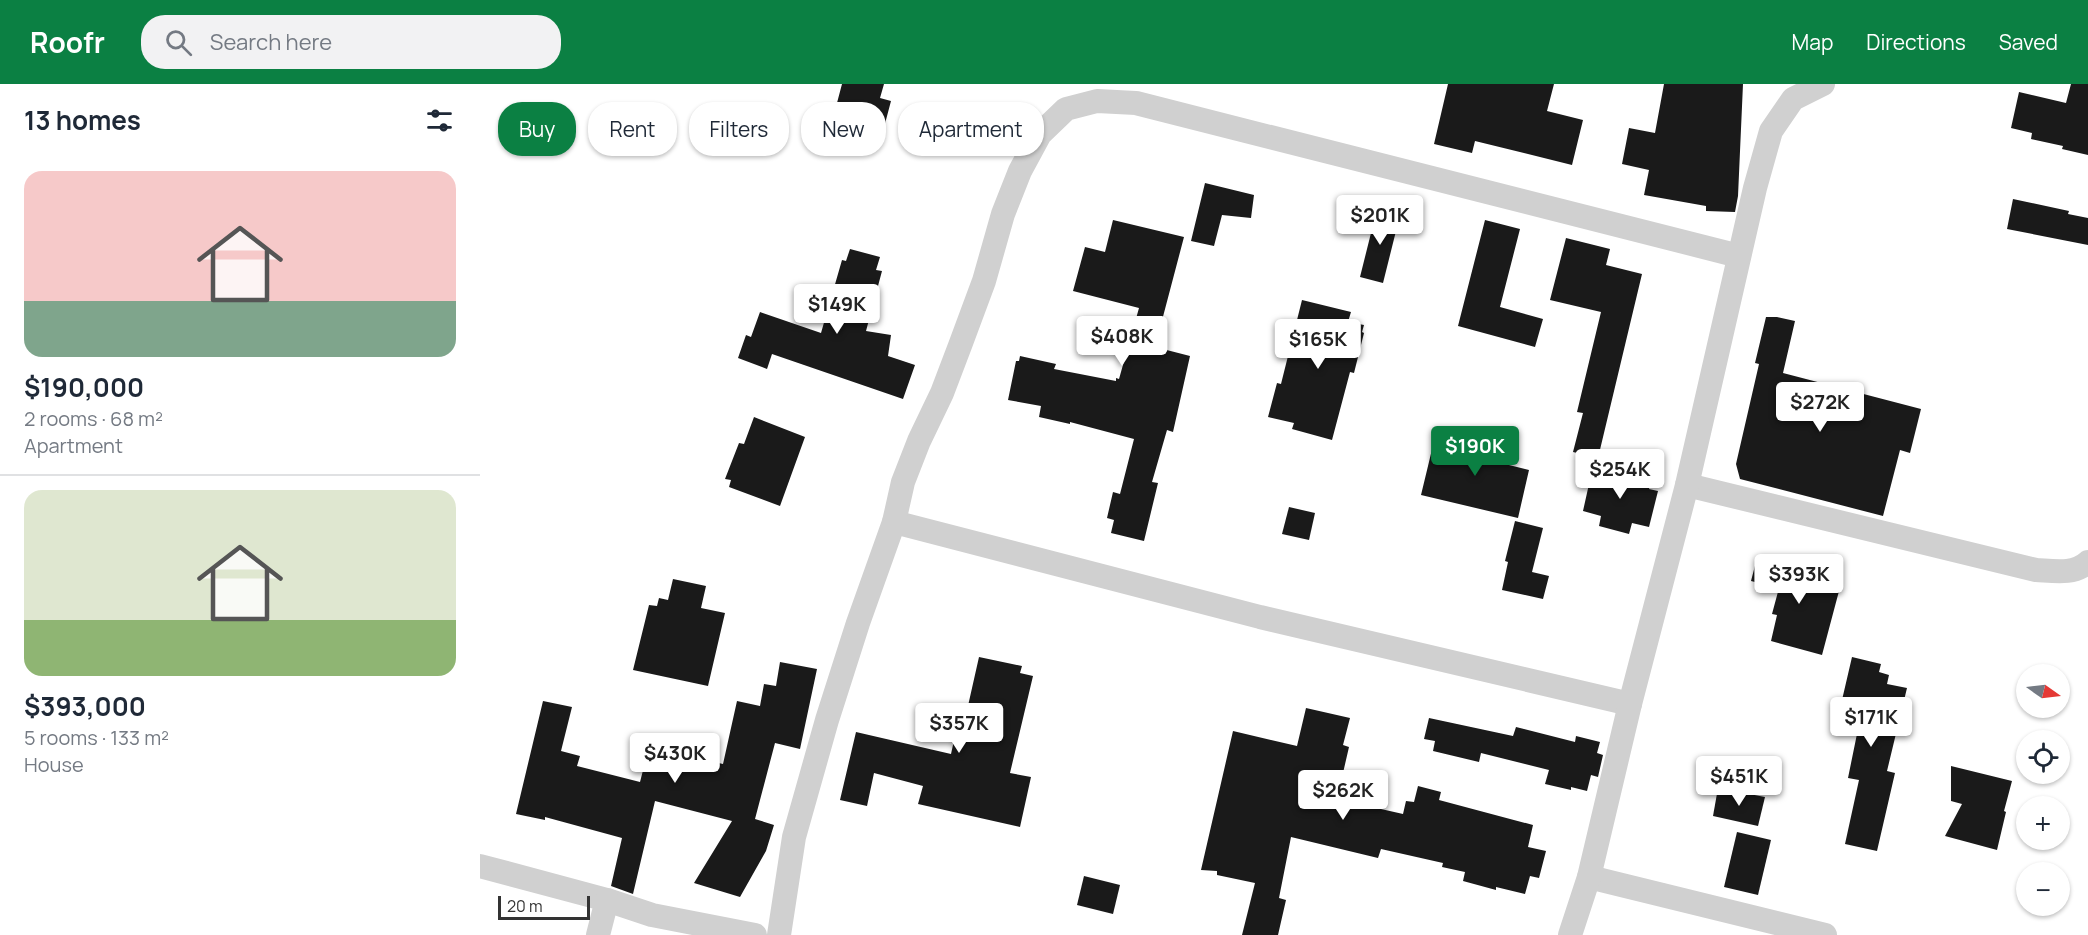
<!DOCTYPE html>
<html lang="en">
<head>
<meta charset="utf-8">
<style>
  :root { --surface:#fff; --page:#f2f2f3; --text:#1f2937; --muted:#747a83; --line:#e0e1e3; --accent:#0b8043 }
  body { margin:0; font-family:Manrope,sans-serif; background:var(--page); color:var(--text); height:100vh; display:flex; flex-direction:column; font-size:22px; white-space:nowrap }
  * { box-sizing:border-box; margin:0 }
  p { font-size:20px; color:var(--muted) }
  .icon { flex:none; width:33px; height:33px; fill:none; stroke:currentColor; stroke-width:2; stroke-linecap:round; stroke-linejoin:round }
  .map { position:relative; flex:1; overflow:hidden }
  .drawer { display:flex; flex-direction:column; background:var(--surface); width:480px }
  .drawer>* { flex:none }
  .banner { position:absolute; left:18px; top:18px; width:570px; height:54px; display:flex; gap:12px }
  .needle { width:39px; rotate:104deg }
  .tools { position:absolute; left:1536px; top:580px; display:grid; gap:12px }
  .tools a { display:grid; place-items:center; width:54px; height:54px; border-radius:50%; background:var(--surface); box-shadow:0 2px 4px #0004; font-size:30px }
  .scale { position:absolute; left:18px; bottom:15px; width:92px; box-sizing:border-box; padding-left:6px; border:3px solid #333; border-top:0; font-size:16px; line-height:21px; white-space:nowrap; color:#333; -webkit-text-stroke:4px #fff; paint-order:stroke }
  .price { position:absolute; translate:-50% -51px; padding:0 14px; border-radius:6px; background:#fff; color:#222; font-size:20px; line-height:39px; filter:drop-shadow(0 2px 3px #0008) }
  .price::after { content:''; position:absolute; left:50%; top:36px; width:18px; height:14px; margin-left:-9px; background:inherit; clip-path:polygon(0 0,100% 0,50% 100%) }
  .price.active { background:var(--accent); color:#fff }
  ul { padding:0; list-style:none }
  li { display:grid; align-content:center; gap:12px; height:318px; padding:0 24px }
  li+li { border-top:2px solid var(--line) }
  li span { display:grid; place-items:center; height:186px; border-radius:18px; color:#555 }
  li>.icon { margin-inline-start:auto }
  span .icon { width:108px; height:108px; fill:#fffc; stroke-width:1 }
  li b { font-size:26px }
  h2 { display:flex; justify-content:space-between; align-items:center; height:72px; padding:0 24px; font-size:26px }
  .pill { padding:0 21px; border-radius:24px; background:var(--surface); box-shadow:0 2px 4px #0004; font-size:21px; line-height:54px }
  .pill.active { background:var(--accent); color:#fff }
  header { display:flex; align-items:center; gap:36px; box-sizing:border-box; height:84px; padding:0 30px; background:var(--accent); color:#fff }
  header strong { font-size:28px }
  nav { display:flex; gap:33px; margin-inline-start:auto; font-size:21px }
  .search { width:420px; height:54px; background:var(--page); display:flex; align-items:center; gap:15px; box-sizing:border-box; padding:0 21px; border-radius:24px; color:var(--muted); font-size:22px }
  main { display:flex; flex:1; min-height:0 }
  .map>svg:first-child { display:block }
  .building { fill:#1a1a1a }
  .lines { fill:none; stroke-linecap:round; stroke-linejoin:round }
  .street { stroke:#d0d0d0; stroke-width:24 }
</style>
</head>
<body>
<header>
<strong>Roofr</strong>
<div class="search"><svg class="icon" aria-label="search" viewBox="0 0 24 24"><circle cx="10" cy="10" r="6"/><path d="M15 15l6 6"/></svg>Search here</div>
<nav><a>Map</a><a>Directions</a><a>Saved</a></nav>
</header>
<main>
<section class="drawer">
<h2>13 homes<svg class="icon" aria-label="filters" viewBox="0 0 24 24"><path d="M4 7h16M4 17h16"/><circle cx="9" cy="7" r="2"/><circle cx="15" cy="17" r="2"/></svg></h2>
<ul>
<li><span style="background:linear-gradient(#f6c9c9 70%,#7fa58c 0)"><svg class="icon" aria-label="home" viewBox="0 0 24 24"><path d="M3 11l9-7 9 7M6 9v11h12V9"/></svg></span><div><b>$190,000</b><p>2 rooms · 68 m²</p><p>Apartment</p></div></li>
<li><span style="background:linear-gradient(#dfe7d0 70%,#8fb573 0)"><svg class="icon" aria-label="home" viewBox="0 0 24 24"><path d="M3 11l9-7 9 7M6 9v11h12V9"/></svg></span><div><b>$393,000</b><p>5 rooms · 133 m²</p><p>House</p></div></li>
</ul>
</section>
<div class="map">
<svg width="1608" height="851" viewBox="0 0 1608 851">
  <rect width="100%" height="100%" fill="#fff"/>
  <g class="building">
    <path d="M362 0H404L400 14 411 17 402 51 392 48 388 61 353 52 358 35 353 34Z"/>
    <path d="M968 0H1074L1067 27 1103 36 1092 81 995 57 992 69 954 60Z"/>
    <path d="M1184 0H1263L1258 112 1255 128 1226 127V122L1164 111 1169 86 1142 80 1149 44 1175 49Z"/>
    <path d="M1591 0H1608V71L1582 65 1583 62 1551 55 1552 49 1531 44 1539 8 1586 19Z"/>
    <path d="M725 99 774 111 771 134 742 131 734 162 711 157Z"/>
    <path d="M1533 115 1589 127 1588 130 1608 134V161L1527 145Z"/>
    <path d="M897 125 920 131 903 199 880 193Z"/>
    <path d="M633 136 704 153 675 263 710 272 693 348 687 346 672 398 678 399 664 457 631 449 634 436 627 434 633 408 640 410 654 355 590 338V340L559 333 561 322 528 316 536 277H539L540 272 576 280 574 285 636 297V294L639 295 659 224 593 207 605 163 625 168Z"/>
    <path d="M1005 136 1040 145 1020 223 1063 235 1055 263 978 242Z"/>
    <path d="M1086 154 1130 165 1126 181 1162 190 1118 374 1093 368 1103 329 1097 328 1121 228 1070 216Z"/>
    <path d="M370 165 400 173 396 186 402 187 386 247 411 251 408 272 435 281 423 315 292 270 287 285 258 274 266 251 271 253 280 228 341 249 362 176 366 177Z"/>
    <path d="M822 216 871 228 868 238 884 241 882 248 884 249 874 289 870 288 852 356 812 345 814 339 788 333 797 299 801 300Z"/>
    <path d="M1286 233H1297L1315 237 1303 289 1441 325 1430 369 1420 366 1403 432 1260 395 1256 380 1279 280 1275 279Z"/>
    <path d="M274 333 325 353 300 422 249 403 251 396 245 395 259 359 264 360Z"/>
    <path d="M955 353 993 362 995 357 1027 365 1025 380 1049 386 1038 434 941 411Z"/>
    <path d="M1113 382 1171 397 1169 405 1178 407 1169 443 1152 439 1149 450 1119 442 1121 432 1103 427Z"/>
    <path d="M809 423 835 429 829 456 802 450Z"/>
    <path d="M1035 437 1063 444 1052 488 1069 492 1063 515 1022 506 1028 478 1025 477Z"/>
    <path d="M1277 474 1350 493 1347 504 1359 507 1342 571 1291 557 1297 531 1292 530 1299 504 1271 497Z"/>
    <path d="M193 495 226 502 221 524 245 529 228 602 153 586 169 521 177 522 179 514 188 516Z"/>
    <path d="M499 573 542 582 540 589 553 592 530 689 551 693 540 743 438 720 443 702 394 689 387 722 360 716 376 648 471 670 477 643 483 644Z"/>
    <path d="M1372 573 1401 580 1399 588 1409 591 1407 600 1427 604 1407 687 1415 689 1397 767 1365 760 1379 696 1368 694 1378 645 1365 642 1370 618 1362 616Z"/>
    <path d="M300 578 337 585 320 665 295 659 275 735 294 741 286 767 260 813 214 799 252 737 175 717 153 810 131 802 142 754 65 733V736L36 730 63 617 92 623 81 667 100 672 97 682 160 698 169 663 243 680 257 617 280 622 284 600 296 602Z"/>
    <path d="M826 624 870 634 863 661 869 663 857 715 923 730 926 717 934 718 938 702 961 708 959 716 1053 741 1048 763 1066 767 1059 794 1050 792 1045 810 1016 803V806L983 797 985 788 962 783 963 779 901 765 898 774 811 753 799 814 806 816 798 851H762L775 799 737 791V787L721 786 753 647 817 662Z"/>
    <path d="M949 634 1033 652 1036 643 1095 658 1096 652 1120 658 1117 669 1123 671 1118 693 1111 691 1107 707 1091 703V706L1065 700 1069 686 1001 669 999 678 953 667 955 657 944 655Z"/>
    <path d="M1471 682 1532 697 1524 727 1526 728 1517 766 1465 752 1482 720 1471 717Z"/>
    <path d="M1238 704 1285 713 1278 742 1233 732Z"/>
    <path d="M1257 748 1291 756 1278 811 1244 803Z"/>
    <path d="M604 792 640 801 633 830 597 821Z"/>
  </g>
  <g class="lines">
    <g class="street">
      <path d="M1207 401 1556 486C1574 487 1594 491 1608 478"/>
      <path d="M414 438 780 533 1150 620"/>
      <path d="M0 782 127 816 172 831 275 851"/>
      <path d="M1109 793 1345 851"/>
      <path d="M118 851 127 816"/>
      <path d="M299 851 314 753 347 636 378 539 414 438 423 398 439 357 462 309 481 259 504 197 523 130 540 87 560 50 586 25 617 17 656 19 1259 172"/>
      <path d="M1090 851 1109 793 1150 620 1207 401 1275 104 1291 47 1313 15 1343 0"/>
    </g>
  </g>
</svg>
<div class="tools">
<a><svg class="needle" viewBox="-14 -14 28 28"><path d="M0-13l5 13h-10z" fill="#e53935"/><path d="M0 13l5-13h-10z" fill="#747a83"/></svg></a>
<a><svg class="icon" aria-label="locate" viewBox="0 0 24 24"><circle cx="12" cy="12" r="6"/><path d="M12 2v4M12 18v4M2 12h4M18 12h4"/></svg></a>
<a>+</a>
<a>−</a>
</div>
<div class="scale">20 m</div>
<b class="price" style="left:900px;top:162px">$201K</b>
<b class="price" style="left:357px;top:251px">$149K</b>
<b class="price" style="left:642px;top:283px">$408K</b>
<b class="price" style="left:838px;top:286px">$165K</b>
<b class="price" style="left:1340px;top:349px">$272K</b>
<b class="price active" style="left:995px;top:393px">$190K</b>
<b class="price" style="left:1140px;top:416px">$254K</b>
<b class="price" style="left:1319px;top:521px">$393K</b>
<b class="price" style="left:1391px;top:664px">$171K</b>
<b class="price" style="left:479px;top:670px">$357K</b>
<b class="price" style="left:195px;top:700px">$430K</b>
<b class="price" style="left:1259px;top:723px">$451K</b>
<b class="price" style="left:863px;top:737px">$262K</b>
<div class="banner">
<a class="pill active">Buy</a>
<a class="pill">Rent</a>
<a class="pill">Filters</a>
<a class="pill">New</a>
<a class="pill">Apartment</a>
</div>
</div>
</main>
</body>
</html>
